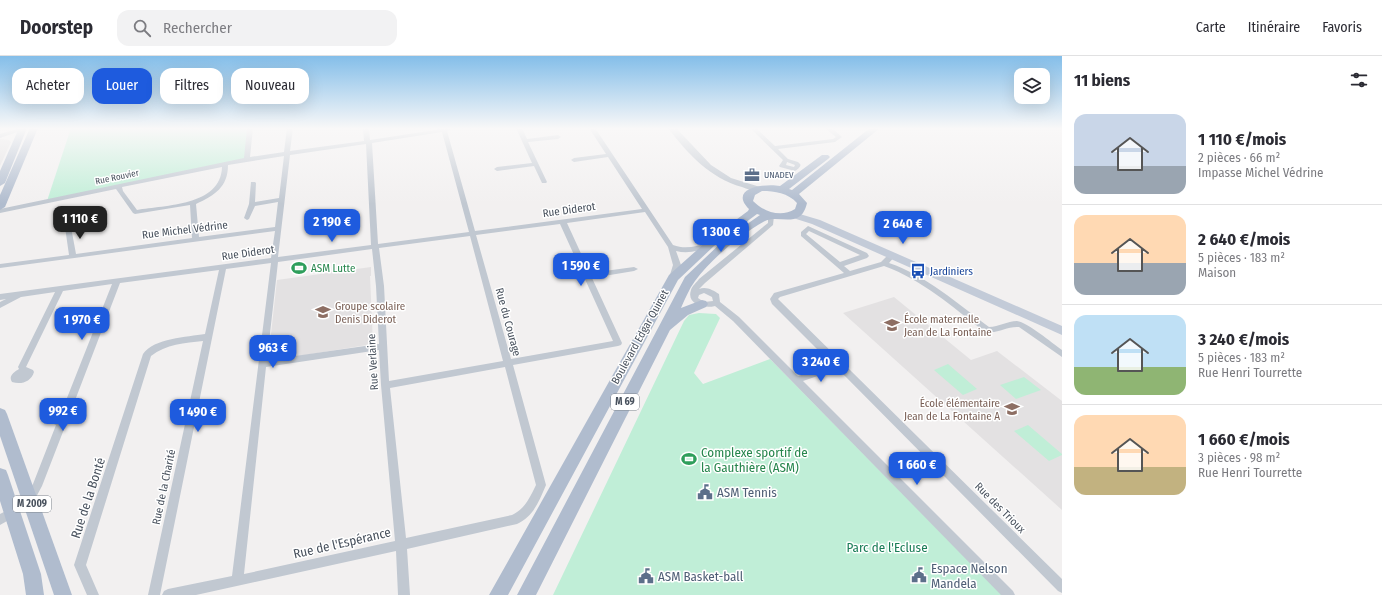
<!DOCTYPE html>
<html lang="fr">
<head>
<meta charset="utf-8">
<style>
  :root { --surface:#fff; --page:#f2f2f3; --text:#2b2b33; --muted:#7c7c81; --line:#e1e1e2; --accent:#1e5bde }
  body { margin:0; font-family:"Fira Sans Condensed",sans-serif; background:var(--page); color:var(--text); height:100vh; display:flex; flex-direction:column; font-size:15px; white-space:nowrap }
  * { box-sizing:border-box; margin:0 }
  p { font-size:13px; color:var(--muted) }
  .icon { flex:none; width:22px; height:22px; fill:none; stroke:currentColor; stroke-width:2; stroke-linecap:round; stroke-linejoin:round }
  .map { position:relative; flex:1; overflow:hidden }
  .drawer { display:flex; flex-direction:column; background:var(--surface); width:320px }
  .drawer>* { flex:none }
  .banner { position:absolute; left:12px; top:12px; width:380px; height:36px; display:flex; gap:8px }
  .tools { position:absolute; left:1014px; top:12px; display:grid; gap:8px }
  .tools a { display:grid; place-items:center; width:36px; height:36px; border-radius:8px; background:var(--surface); box-shadow:0 4px 16px #0002; font-size:20px }
  .price { position:absolute; translate:-50% -34px; padding:0 9px; border-radius:8px; background:var(--accent); color:#fff; font-size:13px; line-height:26px; filter:drop-shadow(0 1px 2px #0008) }
  .price::after { content:''; position:absolute; left:50%; top:24px; width:12px; height:9px; margin-left:-6px; background:inherit; clip-path:polygon(0 0,100% 0,50% 100%) }
  .price.selected { background:#222; color:#fff }
  ul { padding:0; list-style:none }
  li { display:flex; align-items:center; gap:12px; height:100px; padding:0 12px }
  li+li { border-top:1px solid var(--line) }
  li span { display:grid; place-items:center; flex:none; width:112px; height:80px; border-radius:12px; color:#555 }
  li>.icon { margin-inline-start:auto }
  span .icon { width:48px; height:48px; fill:#fffc; stroke-width:1 }
  li b { font-size:17px }
  h2 { display:flex; justify-content:space-between; align-items:center; height:48px; padding:0 12px; font-size:17px }
  .pill { padding:0 14px; border-radius:12px; background:var(--surface); box-shadow:0 4px 16px #0002; font-size:14px; line-height:36px }
  .pill.selected { background:var(--accent); color:#fff }
  header { display:flex; align-items:center; gap:24px; box-sizing:border-box; height:56px; padding:0 20px; background:var(--surface); border-bottom:1px solid var(--line) }
  header strong { font-size:19px }
  nav { display:flex; gap:22px; margin-inline-start:auto; font-size:14px }
  .search { width:280px; height:36px; background:var(--page); display:flex; align-items:center; gap:10px; box-sizing:border-box; padding:0 14px; border-radius:12px; color:var(--muted); font-size:15px }
  main { display:flex; flex:1; min-height:0 }
  .map>svg:first-child { display:block }
  .education { fill:#e3e1e2 }
  .green { fill:#c0eed7 }
  .lines { fill:none; stroke-linecap:round; stroke-linejoin:round }
  .minor { fill:#c1c8d1; fill-rule:evenodd }
  .tertiary { fill:#c1c8d1; fill-rule:evenodd }
  .secondary { fill:#c3cbd8; fill-rule:evenodd }
  .primary { fill:#b0bcce; fill-rule:evenodd }
  .labels { text-anchor:middle; dominant-baseline:central; stroke-width:3; stroke-linejoin:round; paint-order:stroke }
  .far-service-label { font-size:9px; fill:#4e5e75; stroke:#fff; text-anchor:start }
  .far-street-label { font-size:9px; fill:#48515d; stroke:#fff }
  .shield { fill:#fff; stroke:#7f858e; stroke-width:1 }
  .shield-label { font-size:10px; font-weight:bold; fill:#48515d }
  .street-label { font-size:11px; fill:#48515d; stroke:#fff }
  .leisure-label { font-size:11px; fill:#27864d; stroke:#fff; text-anchor:start }
  .transit-label { font-size:11px; fill:#164399; stroke:#fff; text-anchor:start }
  .education-label { font-size:11px; fill:#785e54; stroke:#fff; text-anchor:start }
  .near-leisure-label { font-size:13px; fill:#27864d; stroke:#fff; text-anchor:start }
  .near-service-label { font-size:13px; fill:#4e5e75; stroke:#fff; text-anchor:start }
  .near-street-label { font-size:13px; fill:#48515d; stroke:#fff }
  .near-park-label { font-size:13px; fill:#1a7d57; stroke:#fff }
</style>
</head>
<body>
<header>
<strong>Doorstep</strong>
<div class="search"><svg class="icon" aria-label="search" viewBox="0 0 24 24"><circle cx="10" cy="10" r="6"/><path d="M15 15l6 6"/></svg>Rechercher</div>
<nav><a>Carte</a><a>Itinéraire</a><a>Favoris</a></nav>
</header>
<main>
<div class="map">
<svg width="1062" height="539" viewBox="0 0 1062 539">
  <rect width="100%" height="100%" fill="#f2f0f0"/>
  <g class="education">
    <path d="M0 83 9 84 11 86 0 110Z"/>
    <path d="M371 211V220H370L373 288 268 305 277 224Z"/>
    <path d="M894 241 971 304 997 295 1062 345V454L843 257Z"/>
  </g>
  <g class="green">
    <path d="M71 72H250L247 104 47 145Z"/>
    <path d="M699 257 716 258 720 262 694 317 703 328 770 303 1002 539H553L684 265 689 259Z"/>
    <path d="M948 308 977 333 963 339 934 314Z"/>
    <path d="M1024 321 1041 334 1016 343 1000 329Z"/>
    <path d="M1028 369 1062 398V399L1049 405 1014 375Z"/>
  </g>
  <g class="lines">
    <g class="minor">
      <path d="M20 72 26 73 0 82V78Z"/>
      <path d="M247 72H253L250 101 284 96 287 72H293L290 95 364 85 363 72H369L370 84 435 74 441 72H454L447 75 475 175 642 153 608 101 574 106 571 104 574 102 606 98 589 72H595L673 189C686 194 696 190 708 187L711 189 710 190C699 195 688 198 676 195L681 209 677 222 673 224 669 222 673 209 668 191 645 156 567 167 590 217 634 211 638 213 634 215 592 222 622 287 621 289 618 290 513 309 546 429C539 445 534 460 517 468L407 493 410 539H398L396 495 196 539H162L164 535 168 533 232 520 271 207 226 213 160 539H148L203 285C185 287 166 288 151 300L86 509 99 539H87L74 509 143 298C154 282 187 281 205 278L219 214 120 227 74 347 77 348 80 353C78 361 73 365 66 368L42 430 34 445 30 447 26 445 25 442 33 428 56 369 50 366 49 361 54 352 65 347 112 228 63 235 26 311 33 314 34 316C31 326 21 329 12 326 8 320 14 316 19 313L18 311 55 236 21 241 0 252V246L6 243 0 244V238L271 202 275 175 0 212V208L69 199 65 171 68 169 71 171 76 198 192 182 190 149 135 158 133 157 116 133 0 157V153L244 102ZM442 76 469 176 378 188 372 87ZM366 88 371 189 278 201 290 99ZM284 100 279 142 255 146 256 127 255 126H251L249 148 244 162 247 164 249 163 255 150 278 146 275 171 199 181 196 148C215 139 228 131 228 109ZM222 111C221 150 165 149 137 154L123 135 122 131ZM560 168 613 285 511 303 476 179ZM470 180 503 305 389 325 384 230 379 192ZM372 193 376 230 379 288 267 304 278 206ZM379 294 381 329 395 485 244 518 266 311ZM505 311 536 429C530 441 525 453 512 459L406 482 390 332Z"/>
      <path d="M516 72H522L527 83 558 79 561 81 558 83 528 86 547 126 546 127H542L534 110 497 115 494 113 497 111 532 107Z"/>
      <path d="M750 72H756L775 90 833 83 836 81 825 72H832L842 81 835 86 778 93 788 103 798 106 800 108C802 110 797 114 795 115L780 111 779 110 783 104ZM787 106 795 109 794 111 786 109Z"/>
      <path d="M771 158 774 160 773 169 705 227 699 233C706 230 713 234 719 238L720 246 739 261 798 320 833 309 772 248 770 243 774 237 844 217 801 180V176L808 170 867 197 869 200 867 202 844 210 850 215 881 206 889 198H893L895 200 889 207C927 220 957 247 989 271 999 271 1007 265 1017 265 1027 266 1052 287 1062 294V301L1019 271C1006 270 997 279 984 275 952 251 923 224 884 210L780 241 778 243 1062 523V537L1058 535 838 313 803 325 1013 535 1015 539H1001L733 265 715 250C704 253 686 248 691 234 692 230 697 226 699 223L768 167V160ZM809 175 860 199 840 206 806 178ZM704 237 712 241 713 245 704 246 698 242 699 239Z"/>
      <path d="M12 452 16 454 17 457 16 460 0 469V458Z"/>
    </g>
    <path class="tertiary" d="M668 72H676L711 109 731 122 760 131 761 133 760 135C754 136 748 133 742 131 710 122 688 98 668 72Z"/>
    <path class="secondary" d="M793 156 820 164 1062 270V279L812 168 790 161 788 159Z"/>
    <g class="primary">
      <path d="M19 72H27L5 127 0 130V115Z"/>
      <path d="M30 72H38L5 151 0 154V139Z"/>
      <path d="M870 72H880L799 138 807 147C801 174 779 158 765 165 741 178 711 203 695 225 689 233 685 243 681 252L702 244 706 245 708 248 706 251 688 259 670 274 536 539H517L685 221 723 185 760 159 757 158 714 190 678 224 508 539H489L669 219 706 186 748 155 749 153C728 132 765 127 780 130L822 99H828L830 101 828 103 789 133 792 134ZM762 135C775 135 788 137 797 147L795 153C781 162 764 156 753 145L755 139Z"/>
      <path d="M0 352 5 354 7 358 72 539H54L0 380Z"/>
      <path d="M0 412 6 414 8 419 41 518 44 539H26L23 518 0 445Z"/>
    </g>
  </g>
  <linearGradient id="sky" x2="0" y2="1"><stop stop-color="#84bee9"/><stop offset="0.49" stop-color="#f9f8f8"/><stop offset="1" stop-color="#f9f8f8" stop-opacity="0"/></linearGradient>
  <rect width="1062" height="148" fill="url(#sky)"/>
  <defs>
    <g id="office-bare" transform="scale(1.2)"><path d="M-6-3h4V-5.5h4V-3h4V5H-6ZM-1-4.5V-3h2v-1.5ZM-6 0V1H6V0Z" fill="#5c6f8a" stroke="#fff" stroke-width="2.5" paint-order="stroke"/></g>
    <g id="stadium-bare" transform="scale(1.2)"><path d="M0-5a6.5 5 0 1 0 0 10a6.5 5 0 1 0 0-10ZM-3.5-1.8h7v3.6h-7Z" fill="#2e9e5b" stroke="#fff" stroke-width="2.5" paint-order="stroke"/></g>
    <g id="bus-bare" transform="scale(1.2)"><path d="M-5-6H5V4H4V6H2V4H-2V6H-4V4H-5ZM-3.5-4V0h7V-4ZM-3.5 1.2v1.5H-2V1.2ZM2 1.2v1.5H3.5V1.2Z" fill="#1a4fb4" stroke="#fff" stroke-width="2.5" paint-order="stroke"/></g>
    <g id="school-bare" transform="scale(1.2)"><path d="M0-5L7-2L0 1L-7-2ZM-4 1L0 2.5L4 1V4Q0 6-4 4Z" fill="#8d6e63" stroke="#fff" stroke-width="2.5" paint-order="stroke"/></g>
    <g id="civic-bare" transform="scale(1.2)"><path d="M-.6-6.5H3V-4.5H.6V-3L4-1V1h2V6H-6V1h2V-1L-.6-3ZM-1.2 2.5V6h2.4V2.5Z" fill="#5c6f8a" stroke="#fff" stroke-width="2.5" paint-order="stroke"/></g>
  </defs>
  <g fill-rule="evenodd">
    <use href="#office-bare" x="752" y="119"/>
    <use href="#stadium-bare" x="299" y="212"/>
    <use href="#bus-bare" x="918" y="215"/>
    <use href="#school-bare" x="323" y="256"/>
    <use href="#school-bare" x="892" y="269"/>
    <use href="#school-bare" x="1012" y="353"/>
    <use href="#stadium-bare" x="689" y="403"/>
    <use href="#civic-bare" x="705" y="436"/>
    <use href="#civic-bare" x="919" y="519"/>
    <use href="#civic-bare" x="646" y="520"/>
  </g>
  <g class="labels">
    <g class="far-service-label">
      <text x="764" y="119">UNADEV</text>
    </g>
    <g class="far-street-label">
      <text transform="translate(117 121) rotate(-12)">Rue Rouvier</text>
    </g>
    <g class="shield">
      <rect x="611" y="338" width="28" height="16" rx="3"/>
      <rect x="13" y="440" width="38" height="16" rx="3"/>
    </g>
    <g class="shield-label">
      <text x="625" y="346">M 69</text>
      <text x="32" y="448">M 2009</text>
    </g>
    <g class="street-label">
      <text transform="translate(569 154) rotate(-8)">Rue Diderot</text>
      <text transform="translate(185 174) rotate(-7)">Rue Michel Védrine</text>
      <text transform="translate(248 197) rotate(-8)">Rue Diderot</text>
      <text transform="translate(508 266) rotate(75)">Rue du Courage</text>
      <text transform="translate(640 281) rotate(-61)">Boulevard Edgar Quinet</text>
      <text transform="translate(373 306) rotate(-93)">Rue Verlaine</text>
      <text transform="translate(164 431) rotate(-78)">Rue de la Charité</text>
      <text transform="translate(1000 452) rotate(45)">Rue des Trioux</text>
    </g>
    <g class="leisure-label">
      <text x="311" y="212">ASM Lutte</text>
    </g>
    <g class="transit-label">
      <text x="930" y="215">Jardiniers</text>
    </g>
    <g class="education-label">
      <text x="335" y="250">Groupe scolaire<tspan x="335" dy="13">Denis Diderot</tspan></text>
      <text x="904" y="263">École maternelle<tspan x="904" dy="13">Jean de La Fontaine</tspan></text>
      <text x="1000" y="347" text-anchor="end">École élémentaire<tspan x="1000" dy="13">Jean de La Fontaine A</tspan></text>
    </g>
    <g class="near-leisure-label">
      <text x="701" y="396">Complexe sportif de<tspan x="701" dy="15">la Gauthière (ASM)</tspan></text>
    </g>
    <g class="near-service-label">
      <text x="717" y="436">ASM Tennis</text>
      <text x="931" y="512">Espace Nelson<tspan x="931" dy="15">Mandela</tspan></text>
      <text x="658" y="520">ASM Basket-ball</text>
    </g>
    <g class="near-street-label">
      <text transform="translate(88 442) rotate(-72)">Rue de la Bonté</text>
      <text transform="translate(342 487) rotate(-13)">Rue de l'Espérance</text>
    </g>
    <g class="near-park-label">
      <text x="887" y="491">Parc de l'Ecluse</text>
    </g>
  </g>
</svg>
<div class="tools">
<a><svg class="icon" aria-label="layers" viewBox="0 0 24 24"><path d="M12 4l9 5-9 5-9-5zM3 14l9 5 9-5"/></svg></a>
</div>
<b class="price selected" style="left:80px;top:184px">1 110 €</b>
<b class="price" style="left:332px;top:187px">2 190 €</b>
<b class="price" style="left:903px;top:189px">2 640 €</b>
<b class="price" style="left:721px;top:197px">1 300 €</b>
<b class="price" style="left:581px;top:231px">1 590 €</b>
<b class="price" style="left:82px;top:285px">1 970 €</b>
<b class="price" style="left:273px;top:313px">963 €</b>
<b class="price" style="left:821px;top:327px">3 240 €</b>
<b class="price" style="left:63px;top:376px">992 €</b>
<b class="price" style="left:198px;top:377px">1 490 €</b>
<b class="price" style="left:917px;top:430px">1 660 €</b>
<div class="banner">
<a class="pill">Acheter</a>
<a class="pill selected">Louer</a>
<a class="pill">Filtres</a>
<a class="pill">Nouveau</a>
</div>
</div>
<section class="drawer">
<h2>11 biens<svg class="icon" aria-label="filters" viewBox="0 0 24 24"><path d="M4 7h16M4 17h16"/><circle cx="9" cy="7" r="2"/><circle cx="15" cy="17" r="2"/></svg></h2>
<ul>
<li><span style="background:linear-gradient(#c9d6e8 65%,#9aa5b1 0)"><svg class="icon" aria-label="home" viewBox="0 0 24 24"><path d="M3 11l9-7 9 7M6 9v11h12V9"/></svg></span><div><b>1 110 €/mois</b><p>2 pièces · 66 m²</p><p>Impasse Michel Védrine</p></div></li>
<li><span style="background:linear-gradient(#ffd9b3 60%,#9aa5b1 0)"><svg class="icon" aria-label="home" viewBox="0 0 24 24"><path d="M3 11l9-7 9 7M6 9v11h12V9"/></svg></span><div><b>2 640 €/mois</b><p>5 pièces · 183 m²</p><p>Maison</p></div></li>
<li><span style="background:linear-gradient(#bfe0f5 65%,#8fb573 0)"><svg class="icon" aria-label="home" viewBox="0 0 24 24"><path d="M3 11l9-7 9 7M6 9v11h12V9"/></svg></span><div><b>3 240 €/mois</b><p>5 pièces · 183 m²</p><p>Rue Henri Tourrette</p></div></li>
<li><span style="background:linear-gradient(#ffd9b3 65%,#c2b280 0)"><svg class="icon" aria-label="home" viewBox="0 0 24 24"><path d="M3 11l9-7 9 7M6 9v11h12V9"/></svg></span><div><b>1 660 €/mois</b><p>3 pièces · 98 m²</p><p>Rue Henri Tourrette</p></div></li>
</ul>
</section>
</main>
</body>
</html>
